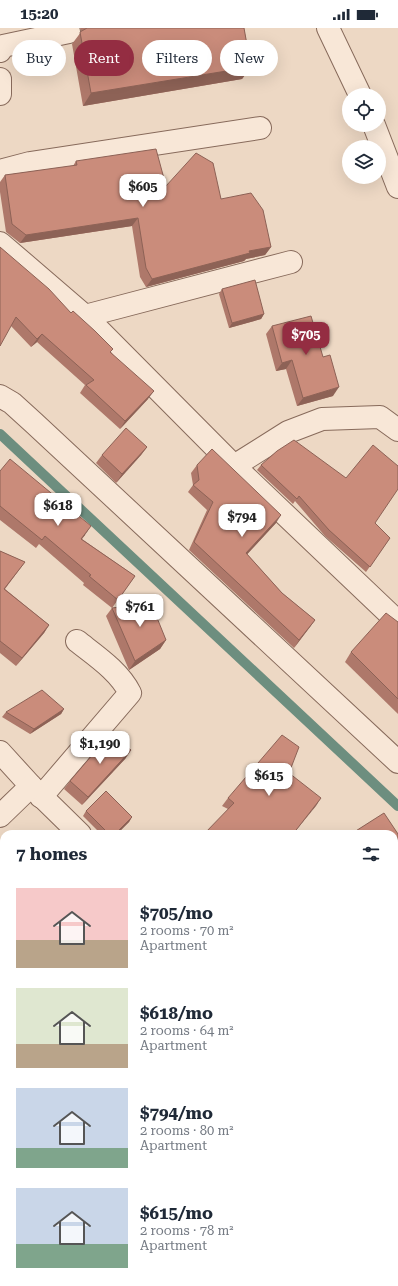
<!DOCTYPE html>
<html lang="en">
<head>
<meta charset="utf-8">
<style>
  :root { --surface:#fff; --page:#f6f6f7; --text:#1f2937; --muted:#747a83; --accent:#942d42 }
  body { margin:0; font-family:"Roboto Serif",serif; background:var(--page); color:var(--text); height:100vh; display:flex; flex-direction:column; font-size:15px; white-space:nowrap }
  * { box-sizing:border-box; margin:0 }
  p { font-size:13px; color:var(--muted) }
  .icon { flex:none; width:22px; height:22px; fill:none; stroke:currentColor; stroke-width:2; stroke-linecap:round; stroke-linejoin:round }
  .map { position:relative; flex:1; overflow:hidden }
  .side { position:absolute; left:0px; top:802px; width:398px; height:456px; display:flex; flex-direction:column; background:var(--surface); border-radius:12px 12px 0 0; box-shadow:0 4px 16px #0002 }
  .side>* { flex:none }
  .top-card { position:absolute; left:12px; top:12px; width:374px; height:36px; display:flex; gap:8px }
  .buttons { position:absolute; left:342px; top:60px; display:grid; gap:8px }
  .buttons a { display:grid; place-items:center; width:44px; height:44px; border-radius:50%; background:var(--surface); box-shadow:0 4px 16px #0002; font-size:20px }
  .price { position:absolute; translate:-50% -34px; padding:0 9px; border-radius:8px; background:#fff; color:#222; font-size:13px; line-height:26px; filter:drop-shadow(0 1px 2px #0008) }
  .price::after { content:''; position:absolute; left:50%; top:24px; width:12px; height:9px; margin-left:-6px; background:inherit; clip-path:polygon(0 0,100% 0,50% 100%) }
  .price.current { background:var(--accent); color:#fff }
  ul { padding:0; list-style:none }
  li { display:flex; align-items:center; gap:12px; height:100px; padding:0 16px }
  li span { display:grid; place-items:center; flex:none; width:112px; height:80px; border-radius:0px; color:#555 }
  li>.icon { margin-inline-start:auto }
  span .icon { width:48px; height:48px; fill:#fffc; stroke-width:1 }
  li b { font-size:17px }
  h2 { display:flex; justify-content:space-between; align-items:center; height:48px; padding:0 16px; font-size:17px }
  .chip { padding:0 14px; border-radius:18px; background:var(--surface); box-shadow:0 4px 16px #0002; font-size:14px; line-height:36px }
  .chip.current { background:var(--accent); color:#fff }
  .status { display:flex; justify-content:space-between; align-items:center; height:28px; padding:0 20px; background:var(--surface); direction:ltr }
  .status svg { height:11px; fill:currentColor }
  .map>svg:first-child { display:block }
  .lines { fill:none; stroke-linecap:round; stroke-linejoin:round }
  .stream { stroke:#6d8e7f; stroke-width:10 }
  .minor-casing { stroke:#876a5b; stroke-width:24 }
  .minor { stroke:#f8e7d7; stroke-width:22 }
  .wall { fill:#ae786a }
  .shaded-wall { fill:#8d6256 }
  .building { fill:#ca8c7b; stroke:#8d6256 }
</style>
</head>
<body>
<div class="status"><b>15:20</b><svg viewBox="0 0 49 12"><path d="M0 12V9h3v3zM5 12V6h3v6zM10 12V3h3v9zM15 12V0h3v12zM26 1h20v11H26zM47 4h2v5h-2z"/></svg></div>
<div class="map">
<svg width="398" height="1258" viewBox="0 0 398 1258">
  <rect width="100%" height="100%" fill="#edd8c4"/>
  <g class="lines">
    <path class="stream" d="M0 406 398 778"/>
    <g class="minor-casing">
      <g id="minor">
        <path d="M328 0 360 67"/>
        <path d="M0 23 3 18 69 4"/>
        <path d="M0 51V66"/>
        <path d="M374 97 398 159"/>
        <path d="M0 143 30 135 260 100"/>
        <path d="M0 215 85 288 234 438 398 594"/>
        <path d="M85 288 291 234"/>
        <path d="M0 368 12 375 34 395 398 734"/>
        <path d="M234 438 288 404 322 391 380 389 398 402"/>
        <path d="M0 724 31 758 80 806"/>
        <path d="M41 769 130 665C119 643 96 628 77 613"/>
        <path d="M0 788 31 758"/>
        <path d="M394 897 398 901"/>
        <path d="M394 1002 398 998"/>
        <path d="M394 1021 398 1024"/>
        <path d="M0 1125 4 1129"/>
        <path d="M131 1254 135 1258"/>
        <path d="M387 1254 391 1258"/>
        <path d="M163 1258 166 1254"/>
      </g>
    </g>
    <use href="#minor" class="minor"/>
  </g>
  <g class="wall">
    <path d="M80 0H244L251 39 242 51 83 78 72 16 81 4V2Z"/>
    <path d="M76 133 166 158 221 171 271 219 265 227 246 231 244 233 146 259 140 249 132 198 20 215 6 204 0 164V154L5 147 73 138Z"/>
    <path d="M0 219 71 285 111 324 148 371 120 401 80 365 85 357 37 314 31 319 11 298Z"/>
    <path d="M222 261 264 286 261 291 229 300 219 266Z"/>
    <path d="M272 298 333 368 297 378 286 341 276 343 266 306Z"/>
    <path d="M147 419 141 427 116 455 96 435 102 427Z"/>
    <path d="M197 437 276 495 247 526 282 565 315 592 294 620 189 522 207 482 188 464 193 457 191 445Z"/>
    <path d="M261 437 375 495 390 510 366 544 325 508 295 473 293 476 257 442Z"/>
    <path d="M0 443 85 507 82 511 135 548 112 580 166 612 160 621 129 642 106 588 112 580 83 557 84 555 39 516 36 520 0 492Z"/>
    <path d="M0 523 25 534 5 561 49 597 44 605 16 638 0 625Z"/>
    <path d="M398 594V686L345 634 351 624Z"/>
    <path d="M64 681 61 686 30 706 2 689 6 684Z"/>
    <path d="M131 722 125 731 82 777 64 761 70 753Z"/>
    <path d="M289 745 316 778 228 781 222 778 228 770Z"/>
    <path d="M86 783 132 789 129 794 117 806H101L83 788Z"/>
    <path d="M0 930 4 934V1086L1 1083 0 1084Z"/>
    <path d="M398 1060V1207L394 1203V1066Z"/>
    <path d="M189 1254H384L388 1258H187Z"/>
  </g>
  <g class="shaded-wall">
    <path d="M251 39 242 51 83 78 91 65Z"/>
    <path d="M138 190 132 198 20 215 26 207Z"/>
    <path d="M271 219 265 227 246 231 244 233 146 259 152 251 249 223Z"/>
    <path d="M264 286 261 291 229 300 232 295Z"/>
    <path d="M42 306 37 314 31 319 37 311Z"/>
    <path d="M292 332 286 341 276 343 282 335Z"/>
    <path d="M339 359 333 368 297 378 303 370Z"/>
    <path d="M154 363 148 371 120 401 125 393Z"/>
    <path d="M147 419 141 427 116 455 122 446Z"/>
    <path d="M281 487 276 495 241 533 246 525Z"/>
    <path d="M91 498 85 507 75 519 81 511Z"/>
    <path d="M315 592 310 599 294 620 299 612Z"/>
    <path d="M49 597 44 605 16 638 22 630Z"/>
    <path d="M166 612 160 621 129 642 135 633Z"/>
    <path d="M64 681 61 686 30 706 34 701Z"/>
    <path d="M131 722 125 731 82 777 88 769Z"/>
    <path d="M321 770 316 778 293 806Z"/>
    <path d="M132 789 129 794 117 806H115Z"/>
    <path d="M398 813V816L394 821V816Z"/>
    <path d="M4 1078V1079L0 1084V1082Z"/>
  </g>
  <g class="building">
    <path d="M87 0H244L251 39 91 65 80 4Z"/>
    <path d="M156 121 166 158 196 125 213 135 221 171 251 165 263 182 271 219 249 223 250 225 152 251 146 240 138 190 26 207 12 196 5 147 77 137 76 133Z"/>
    <path d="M0 219 49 261 71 285 73 283 95 303 113 321 110 324 154 363 125 393 86 357 94 352 42 306 37 311 16 289 0 318Z"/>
    <path d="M255 252 264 286 232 295 222 261Z"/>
    <path d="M311 288 323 329 330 327 339 359 303 370 292 332 282 335 272 298Z"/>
    <path d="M126 400 147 419 122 446 102 427Z"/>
    <path d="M294 412 346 450 373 417 398 438V461L375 495 390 510 370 539 329 502 299 468 297 471 261 437 277 423Z"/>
    <path d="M212 421 281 487 246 525 282 565 315 592 299 612 194 514 213 474 193 457 199 452 197 437Z"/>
    <path d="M10 431 91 498 81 511 135 548 118 572 89 548 91 547 45 508 42 512 0 478V443Z"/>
    <path d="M0 523 25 534 4 561 49 597 22 630 0 613Z"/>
    <path d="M151 575 166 612 135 633 112 580Z"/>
    <path d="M386 585 398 594V671L351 624Z"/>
    <path d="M42 662 64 681 34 701 6 684Z"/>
    <path d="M111 705 131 722 88 769 70 753Z"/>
    <path d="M282 707 299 719 289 745 321 770 293 806H204L234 775 228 770Z"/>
    <path d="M106 763 132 789 115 806H109L86 783Z"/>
    <path d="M384 785 398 806V813L394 816V806H351Z"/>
    <path d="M0 930 4 934V1078L0 1082Z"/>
    <path d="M398 1061V1192L394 1188V1070Z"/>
    <path d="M0 1139 4 1142V1254H112L113 1255 111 1258H0Z"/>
    <path d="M198 1254H384L388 1258H201Z"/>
  </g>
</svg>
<div class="buttons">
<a><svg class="icon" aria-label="locate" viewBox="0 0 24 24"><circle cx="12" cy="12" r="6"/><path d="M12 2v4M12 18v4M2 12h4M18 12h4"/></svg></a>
<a><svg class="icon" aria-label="layers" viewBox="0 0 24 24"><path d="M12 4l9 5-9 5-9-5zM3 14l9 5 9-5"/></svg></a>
</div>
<b class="price" style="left:143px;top:180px">$605</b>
<b class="price current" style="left:306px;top:328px">$705</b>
<b class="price" style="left:58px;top:499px">$618</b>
<b class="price" style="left:242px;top:510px">$794</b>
<b class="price" style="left:140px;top:600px">$761</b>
<b class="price" style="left:100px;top:737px">$1,190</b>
<b class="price" style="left:269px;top:769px">$615</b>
<div class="top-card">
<a class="chip">Buy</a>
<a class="chip current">Rent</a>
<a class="chip">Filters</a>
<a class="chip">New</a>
</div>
<section class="side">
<h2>7 homes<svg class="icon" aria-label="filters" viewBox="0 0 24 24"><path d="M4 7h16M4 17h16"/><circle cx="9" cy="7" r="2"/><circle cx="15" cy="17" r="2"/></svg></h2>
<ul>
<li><span style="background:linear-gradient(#f6c9c9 65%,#b9a48a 0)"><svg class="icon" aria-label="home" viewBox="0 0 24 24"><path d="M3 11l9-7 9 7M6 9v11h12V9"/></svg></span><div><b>$705/mo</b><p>2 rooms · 70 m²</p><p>Apartment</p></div></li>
<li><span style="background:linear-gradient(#dfe7d0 70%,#b9a48a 0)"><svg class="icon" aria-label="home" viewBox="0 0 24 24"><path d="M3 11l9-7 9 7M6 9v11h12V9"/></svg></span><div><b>$618/mo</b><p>2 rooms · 64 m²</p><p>Apartment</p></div></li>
<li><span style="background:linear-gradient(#c9d6e8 75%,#7fa58c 0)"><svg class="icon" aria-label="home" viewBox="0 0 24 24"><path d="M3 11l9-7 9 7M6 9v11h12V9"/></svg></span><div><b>$794/mo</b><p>2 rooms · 80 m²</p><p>Apartment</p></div></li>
<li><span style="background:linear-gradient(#c9d6e8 70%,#7fa58c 0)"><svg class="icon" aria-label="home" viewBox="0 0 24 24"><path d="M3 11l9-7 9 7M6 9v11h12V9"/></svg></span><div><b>$615/mo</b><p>2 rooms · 78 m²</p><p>Apartment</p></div></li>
</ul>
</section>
</div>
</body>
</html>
